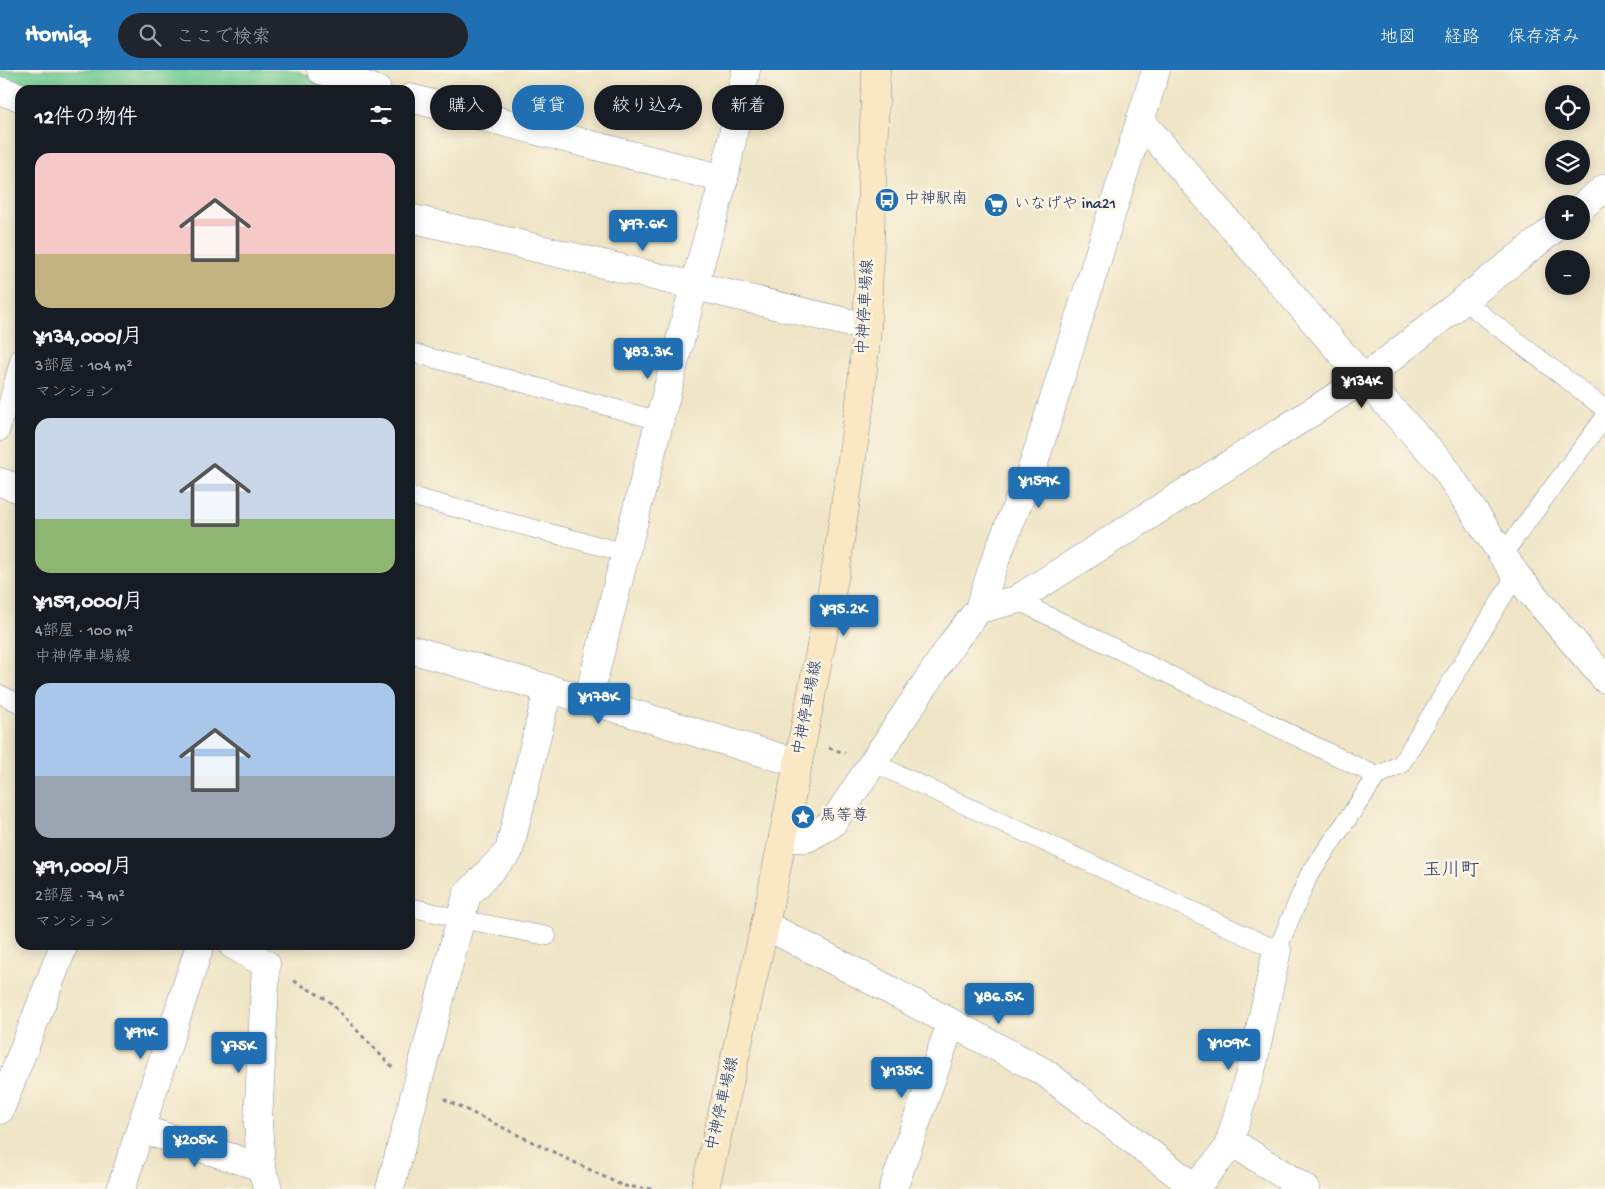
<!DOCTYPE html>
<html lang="ja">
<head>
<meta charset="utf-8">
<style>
  :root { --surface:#171b24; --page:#20242c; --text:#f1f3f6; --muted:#9ea1a6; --accent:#1f6fb2 }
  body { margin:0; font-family:"Gochi Hand","Klee One",sans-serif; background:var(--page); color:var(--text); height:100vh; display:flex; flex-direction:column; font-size:19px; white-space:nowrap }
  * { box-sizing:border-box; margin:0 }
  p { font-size:16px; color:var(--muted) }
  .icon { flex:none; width:28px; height:28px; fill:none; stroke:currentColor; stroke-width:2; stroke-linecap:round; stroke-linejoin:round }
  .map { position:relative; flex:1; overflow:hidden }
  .details { position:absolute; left:15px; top:15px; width:400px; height:865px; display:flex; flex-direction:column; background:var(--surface); border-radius:15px; box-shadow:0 2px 12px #0003 }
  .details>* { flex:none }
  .top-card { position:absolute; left:430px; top:15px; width:475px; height:45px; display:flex; gap:10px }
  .fabs { position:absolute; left:1545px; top:15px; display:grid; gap:10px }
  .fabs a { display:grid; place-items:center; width:45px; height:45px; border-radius:50%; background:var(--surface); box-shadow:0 2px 12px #0003; font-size:25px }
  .price { position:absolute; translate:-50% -42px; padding:0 11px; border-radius:5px; background:var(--accent); color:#fff; font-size:16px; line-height:32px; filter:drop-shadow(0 1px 2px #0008) }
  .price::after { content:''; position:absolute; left:50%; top:30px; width:15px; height:11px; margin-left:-8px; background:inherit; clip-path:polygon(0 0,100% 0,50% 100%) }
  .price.on { background:#222; color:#fff }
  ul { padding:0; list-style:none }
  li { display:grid; align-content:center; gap:10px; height:265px; padding:0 20px }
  li span { display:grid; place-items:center; height:155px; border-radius:15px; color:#555 }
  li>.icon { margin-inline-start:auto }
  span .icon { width:90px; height:90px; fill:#fffc; stroke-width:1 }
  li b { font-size:21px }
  h2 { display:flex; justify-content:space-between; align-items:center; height:60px; padding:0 20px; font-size:21px }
  .chip { padding:0 18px; border-radius:22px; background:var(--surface); box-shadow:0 2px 12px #0003; font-size:18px; line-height:45px }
  .chip.on { background:var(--accent); color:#fff }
  header { display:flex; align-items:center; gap:30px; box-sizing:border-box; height:70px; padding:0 25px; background:var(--accent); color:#fff }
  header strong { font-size:24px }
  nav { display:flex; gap:28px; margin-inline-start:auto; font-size:18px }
  .search { width:350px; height:45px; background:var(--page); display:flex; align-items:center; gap:12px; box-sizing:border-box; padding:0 18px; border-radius:28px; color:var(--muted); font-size:19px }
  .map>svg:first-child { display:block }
  .green { fill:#72cc93; stroke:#467e78 }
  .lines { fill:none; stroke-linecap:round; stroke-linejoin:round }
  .lane-casing { stroke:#858a92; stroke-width:19 }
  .street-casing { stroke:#858a92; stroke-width:29 }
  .secondary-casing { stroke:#858a92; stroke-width:29 }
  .path { stroke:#858a92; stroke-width:3; stroke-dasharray:4 4; stroke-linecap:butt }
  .lane { stroke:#fff; stroke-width:18 }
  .street { stroke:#fff; stroke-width:28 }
  .secondary { stroke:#fae7c3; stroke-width:28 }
  .labels { text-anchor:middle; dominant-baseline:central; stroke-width:5; stroke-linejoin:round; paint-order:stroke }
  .poi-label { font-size:16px; fill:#1b2f5e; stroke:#fcf5e5; text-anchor:start }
  .street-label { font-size:16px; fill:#1b2f5e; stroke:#fcf5e5 }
  .quarter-label { font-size:19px; fill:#1b2f5e; stroke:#fcf5e5 }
</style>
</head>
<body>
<header>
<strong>Homiq</strong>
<div class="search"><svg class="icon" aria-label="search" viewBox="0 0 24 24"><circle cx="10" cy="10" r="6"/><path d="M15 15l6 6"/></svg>ここで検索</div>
<nav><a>地図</a><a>経路</a><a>保存済み</a></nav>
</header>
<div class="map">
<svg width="1605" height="1119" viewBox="0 0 1605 1119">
  <rect width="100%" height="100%" fill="#fcf5e5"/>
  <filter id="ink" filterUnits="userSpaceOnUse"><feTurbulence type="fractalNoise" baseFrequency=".02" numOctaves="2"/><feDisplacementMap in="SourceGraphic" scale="10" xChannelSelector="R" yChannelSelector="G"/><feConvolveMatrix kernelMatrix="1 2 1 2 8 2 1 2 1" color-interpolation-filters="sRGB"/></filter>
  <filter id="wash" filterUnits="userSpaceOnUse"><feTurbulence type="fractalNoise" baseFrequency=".0096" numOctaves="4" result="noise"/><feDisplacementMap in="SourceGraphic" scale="20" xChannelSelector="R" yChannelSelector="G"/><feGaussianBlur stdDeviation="1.12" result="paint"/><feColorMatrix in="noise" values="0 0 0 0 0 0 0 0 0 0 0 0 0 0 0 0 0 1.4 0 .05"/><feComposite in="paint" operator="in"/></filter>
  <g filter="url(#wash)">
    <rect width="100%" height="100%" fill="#efe5c6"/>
    <path class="green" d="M0 0H294L346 20H22L0 13Z"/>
  </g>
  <g filter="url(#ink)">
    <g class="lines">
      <g class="lane-casing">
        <g id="lane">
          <path d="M1463 230 1605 339"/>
          <path d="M410 282 660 351"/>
          <path d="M0 362 20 287"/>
          <path d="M410 426 626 483"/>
          <path d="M1503 484 1605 347"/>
          <path d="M1016 530 1377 706"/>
          <path d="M0 624 20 634"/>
          <path d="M874 693 1277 880 1309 805 1377 706 1401 694 1516 505"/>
          <path d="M410 837 460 849 547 866"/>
        </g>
      </g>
      <g class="street-casing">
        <g id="street">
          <path d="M321 0 377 20"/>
          <path d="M0 21 20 27"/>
          <path d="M410 28 724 109"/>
          <path d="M1140 50 1364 309 1442 394 1516 505 1605 609"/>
          <path d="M1581 137 1605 118"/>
          <path d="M410 148 867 257"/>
          <path d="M0 412 20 419"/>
          <path d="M979 539 1016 530 1364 309 1554 159"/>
          <path d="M410 579 588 630 798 693"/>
          <path d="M588 630 694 216 724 109 746 0"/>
          <path d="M783 768H807L832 754 954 571 979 539 996 488 1034 393 1156 0"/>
          <path d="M765 855 850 899 1044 1002 1194 1117"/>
          <path d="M233 875 266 894 258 1052 261 1097 268 1119"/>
          <path d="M0 1040 64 875"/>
          <path d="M141 1059 261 1097"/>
          <path d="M1230 1071 1306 1119"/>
          <path d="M121 1119 200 875"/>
          <path d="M390 1119 467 825 509 781 548 619"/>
          <path d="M893 1119 951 953"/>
          <path d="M1194 1119 1226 1081 1230 1071 1253 993 1277 880"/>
        </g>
      </g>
      <g class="secondary-casing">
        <path id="secondary" d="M705 1119 765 855 798 693 836 499 860 332 867 257 876 0"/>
      </g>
      <g class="path">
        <path d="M829 678 845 683"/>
        <path d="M294 911 328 930 392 997"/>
        <path d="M444 1029 623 1116 653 1119"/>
      </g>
      <use href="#lane" class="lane"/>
      <use href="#street" class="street"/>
      <use href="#secondary" class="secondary"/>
    </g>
  </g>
  <defs>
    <g id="bus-disc" transform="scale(1.25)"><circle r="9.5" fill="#1f6fb2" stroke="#fcf5e5"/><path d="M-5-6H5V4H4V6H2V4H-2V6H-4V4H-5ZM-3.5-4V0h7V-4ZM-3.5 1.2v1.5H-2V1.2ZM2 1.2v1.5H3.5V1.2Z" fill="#fff"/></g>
    <g id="supermarket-disc" transform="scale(1.25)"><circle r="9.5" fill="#1f6fb2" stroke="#fcf5e5"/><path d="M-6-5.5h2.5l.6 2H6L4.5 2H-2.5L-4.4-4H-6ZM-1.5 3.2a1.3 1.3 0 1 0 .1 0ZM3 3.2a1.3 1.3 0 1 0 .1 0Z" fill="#fff"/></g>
    <g id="sight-disc" transform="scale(1.25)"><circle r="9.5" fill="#1f6fb2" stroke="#fcf5e5"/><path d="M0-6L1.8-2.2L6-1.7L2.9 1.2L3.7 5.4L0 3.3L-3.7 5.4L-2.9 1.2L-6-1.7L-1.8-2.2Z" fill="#fff"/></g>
  </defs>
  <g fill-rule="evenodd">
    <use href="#bus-disc" x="887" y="130"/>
    <use href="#supermarket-disc" x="996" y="135"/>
    <use href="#sight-disc" x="803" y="747"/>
  </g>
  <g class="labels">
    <g class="poi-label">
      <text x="904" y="130">中神駅南</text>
      <text x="1014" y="135">いなげや ina21</text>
      <text x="820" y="747">馬等尊</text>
    </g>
    <g class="street-label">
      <text transform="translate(867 237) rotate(-87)">中神停車場線</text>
      <text transform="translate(809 638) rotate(-79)">中神停車場線</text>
      <text transform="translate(724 1034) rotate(-77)">中神停車場線</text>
    </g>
    <g class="quarter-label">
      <text x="1451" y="801">玉川町</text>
    </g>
  </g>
</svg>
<div class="fabs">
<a><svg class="icon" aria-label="locate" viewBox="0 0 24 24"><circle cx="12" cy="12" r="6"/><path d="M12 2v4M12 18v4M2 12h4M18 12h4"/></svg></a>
<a><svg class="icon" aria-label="layers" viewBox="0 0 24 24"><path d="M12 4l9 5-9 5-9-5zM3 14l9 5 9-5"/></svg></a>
<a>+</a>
<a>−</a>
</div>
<b class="price" style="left:643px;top:182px">¥97.6K</b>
<b class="price" style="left:648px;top:310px">¥83.3K</b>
<b class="price on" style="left:1362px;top:339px">¥134K</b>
<b class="price" style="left:1039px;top:439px">¥159K</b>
<b class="price" style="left:844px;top:567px">¥95.2K</b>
<b class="price" style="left:599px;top:655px">¥178K</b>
<b class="price" style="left:999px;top:955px">¥86.5K</b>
<b class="price" style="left:141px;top:990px">¥91K</b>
<b class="price" style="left:1229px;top:1001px">¥109K</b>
<b class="price" style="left:239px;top:1004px">¥75K</b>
<b class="price" style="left:902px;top:1029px">¥135K</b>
<b class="price" style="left:195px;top:1098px">¥205K</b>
<div class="top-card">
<a class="chip">購入</a>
<a class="chip on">賃貸</a>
<a class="chip">絞り込み</a>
<a class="chip">新着</a>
</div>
<section class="details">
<h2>12件の物件<svg class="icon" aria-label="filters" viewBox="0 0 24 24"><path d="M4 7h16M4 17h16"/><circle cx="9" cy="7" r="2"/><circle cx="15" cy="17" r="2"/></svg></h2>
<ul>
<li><span style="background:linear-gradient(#f6c9c9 65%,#c2b280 0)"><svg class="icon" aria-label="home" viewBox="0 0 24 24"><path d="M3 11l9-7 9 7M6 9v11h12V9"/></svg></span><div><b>¥134,000/月</b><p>3部屋 · 104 m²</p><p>マンション</p></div></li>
<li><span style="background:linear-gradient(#c9d6e8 65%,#8fb573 0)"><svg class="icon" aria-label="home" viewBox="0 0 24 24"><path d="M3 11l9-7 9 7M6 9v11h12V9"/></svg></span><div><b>¥159,000/月</b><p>4部屋 · 100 m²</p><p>中神停車場線</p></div></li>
<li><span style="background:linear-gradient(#a9c7e8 60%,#9aa5b1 0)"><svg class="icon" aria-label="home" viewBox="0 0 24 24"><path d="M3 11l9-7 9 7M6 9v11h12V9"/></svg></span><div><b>¥91,000/月</b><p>2部屋 · 74 m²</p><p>マンション</p></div></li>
</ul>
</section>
</div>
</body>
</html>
